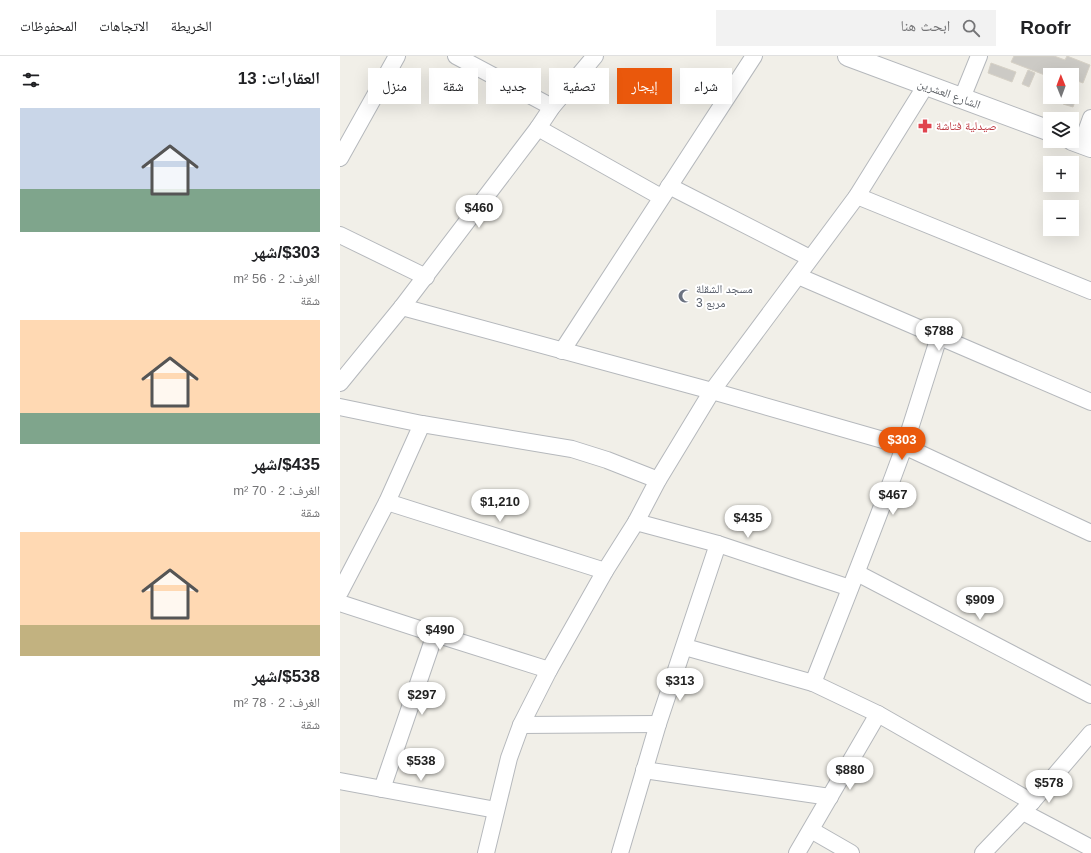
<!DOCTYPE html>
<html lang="ar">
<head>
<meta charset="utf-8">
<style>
  :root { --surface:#fff; --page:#f2f2f2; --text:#202124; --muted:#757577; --line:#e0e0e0; --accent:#ea580c }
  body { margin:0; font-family:Arial,"Noto Naskh Arabic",sans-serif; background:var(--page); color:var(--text); direction:rtl; height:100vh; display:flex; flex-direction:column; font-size:15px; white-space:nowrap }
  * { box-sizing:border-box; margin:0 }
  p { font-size:13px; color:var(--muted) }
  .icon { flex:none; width:22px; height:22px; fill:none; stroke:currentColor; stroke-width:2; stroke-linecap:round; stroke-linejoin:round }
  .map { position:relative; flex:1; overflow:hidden; direction:ltr }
  .details { display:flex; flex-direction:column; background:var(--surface); width:340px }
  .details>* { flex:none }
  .guide { position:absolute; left:12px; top:12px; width:380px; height:36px; direction:rtl; display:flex; gap:8px }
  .needle { width:26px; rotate:359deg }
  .buttons { position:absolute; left:703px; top:12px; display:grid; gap:8px }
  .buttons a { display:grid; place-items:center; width:36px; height:36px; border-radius:0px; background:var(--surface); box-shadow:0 4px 16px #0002; font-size:20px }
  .price { position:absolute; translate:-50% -34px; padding:0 9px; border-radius:14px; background:#fff; color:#222; font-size:13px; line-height:26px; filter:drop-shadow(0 1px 2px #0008) }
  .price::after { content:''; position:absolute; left:50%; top:24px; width:12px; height:9px; margin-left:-6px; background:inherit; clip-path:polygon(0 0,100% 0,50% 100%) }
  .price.on { background:var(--accent); color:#fff }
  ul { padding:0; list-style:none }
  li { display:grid; align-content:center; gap:8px; height:212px; padding:0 20px }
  li span { display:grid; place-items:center; height:124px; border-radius:0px; color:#555 }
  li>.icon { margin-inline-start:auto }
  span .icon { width:72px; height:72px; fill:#fffc; stroke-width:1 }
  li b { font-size:17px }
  h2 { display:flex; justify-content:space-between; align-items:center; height:48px; padding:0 20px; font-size:17px }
  .tag { padding:0 14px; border-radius:0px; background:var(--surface); box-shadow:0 4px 16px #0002; font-size:14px; line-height:36px }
  .tag.on { background:var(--accent); color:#fff }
  header { display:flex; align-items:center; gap:24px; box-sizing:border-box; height:56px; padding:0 20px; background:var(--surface); border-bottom:1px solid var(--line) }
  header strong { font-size:19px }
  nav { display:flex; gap:22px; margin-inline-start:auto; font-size:14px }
  .search { width:280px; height:36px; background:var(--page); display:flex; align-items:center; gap:10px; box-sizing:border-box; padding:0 14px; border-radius:0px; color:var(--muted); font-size:15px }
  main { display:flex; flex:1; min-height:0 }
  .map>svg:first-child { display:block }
  .building { fill:#cccac5; stroke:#d6d1c6 }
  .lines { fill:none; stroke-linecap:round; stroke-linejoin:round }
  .minor-casing { stroke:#b5b8bc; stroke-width:18 }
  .tertiary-casing { stroke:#b5b8bc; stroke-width:22 }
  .minor { stroke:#fff; stroke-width:16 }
  .tertiary { stroke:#fff; stroke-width:20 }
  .labels { text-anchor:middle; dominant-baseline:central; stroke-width:4; stroke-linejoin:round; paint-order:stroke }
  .street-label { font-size:12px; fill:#5f6368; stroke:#fff }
  .health-label { font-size:12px; fill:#be3a42; stroke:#fff; text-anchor:start }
  .worship-label { font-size:12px; fill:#5b616d; stroke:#fff; text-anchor:start }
</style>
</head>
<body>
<header>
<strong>Roofr</strong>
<div class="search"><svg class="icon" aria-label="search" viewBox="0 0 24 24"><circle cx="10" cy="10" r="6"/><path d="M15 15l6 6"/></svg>ابحث هنا</div>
<nav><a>الخريطة</a><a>الاتجاهات</a><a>المحفوظات</a></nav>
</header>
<main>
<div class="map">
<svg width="751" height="797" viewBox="0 0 751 797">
  <rect width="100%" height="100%" fill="#f1efe8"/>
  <g class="building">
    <path d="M674 0H714L725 4 727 0 750 9 743 27 732 23V19H710V21L671 6Z"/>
    <path d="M651 7 676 16 672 26 648 17Z"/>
    <path d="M688 14 695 17 689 31 682 28Z"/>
    <path d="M732 38 737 40 733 51 723 48 725 41H732Z"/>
  </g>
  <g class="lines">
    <g class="minor-casing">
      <g id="minor">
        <path d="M116 0 212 51"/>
        <path d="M622 42 639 0"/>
        <path d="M198 72 321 141"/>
        <path d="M742 87 751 62"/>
        <path d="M0 102 57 0"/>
        <path d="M329 130 470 202"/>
        <path d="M517 140 751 235"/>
        <path d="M0 179 86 221"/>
        <path d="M458 220 751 346"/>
        <path d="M62 251 372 335 564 390 751 477"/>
        <path d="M222 295 414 0"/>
        <path d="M0 327 62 251 198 72 212 51 255 0"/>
        <path d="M0 351 82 368 232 393 267 404 318 424"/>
        <path d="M47 446 265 515"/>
        <path d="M296 466 378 488 510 532"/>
        <path d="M517 517 751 639"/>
        <path d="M0 536 47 446 82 368"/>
        <path d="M0 547 95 578 209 614"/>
        <path d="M345 591 473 627 538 658 692 746"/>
        <path d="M473 627C504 548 535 471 564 391 576 355 587 318 599 281"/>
        <path d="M181 669 318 668"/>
        <path d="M304 714 490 741"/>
        <path d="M0 725 156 754"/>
        <path d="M42 733 95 578"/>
        <path d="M683 756 751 792"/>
        <path d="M471 774 511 797"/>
        <path d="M146 797 169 702 181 669 209 614 265 515 296 466 318 424 372 335 517 140 586 29"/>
        <path d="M280 797 318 668 378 488"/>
        <path d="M457 797 538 658"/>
        <path d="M643 797 692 746 751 677"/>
      </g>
    </g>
    <g class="tertiary-casing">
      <g id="tertiary">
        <path d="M508 0 710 75"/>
        <path d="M732 84 751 91"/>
      </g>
    </g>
    <use href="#minor" class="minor"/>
    <use href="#tertiary" class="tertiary"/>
  </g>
  <defs>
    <g id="pharmacy-bare" transform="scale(1.08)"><path d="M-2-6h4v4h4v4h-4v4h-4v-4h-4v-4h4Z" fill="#e0444e" stroke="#fff" stroke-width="2.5" paint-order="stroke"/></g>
    <g id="mosque-bare" transform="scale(1.08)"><path d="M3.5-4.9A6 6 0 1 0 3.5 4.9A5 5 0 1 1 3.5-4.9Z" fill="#6b7280" stroke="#fff" stroke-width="2.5" paint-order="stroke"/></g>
  </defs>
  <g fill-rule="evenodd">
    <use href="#pharmacy-bare" x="585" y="70"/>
    <use href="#mosque-bare" x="345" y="240"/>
  </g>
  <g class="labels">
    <g class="street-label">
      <text transform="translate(609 38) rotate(20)">الشارع العشرين</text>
    </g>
    <g class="health-label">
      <text x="596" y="70">صيدلية فتاشة</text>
    </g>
    <g class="worship-label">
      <text x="356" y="233">مسجد الشقلة<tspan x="356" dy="14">مربع 3</tspan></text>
    </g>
  </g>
</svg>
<div class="buttons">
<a><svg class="needle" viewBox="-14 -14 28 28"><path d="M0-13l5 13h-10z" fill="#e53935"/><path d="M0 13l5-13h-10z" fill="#757577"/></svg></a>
<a><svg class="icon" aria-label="layers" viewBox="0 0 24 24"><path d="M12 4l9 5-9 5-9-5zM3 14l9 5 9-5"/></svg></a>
<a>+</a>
<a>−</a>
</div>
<b class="price" style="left:139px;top:173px">$460</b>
<b class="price" style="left:599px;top:296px">$788</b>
<b class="price on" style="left:562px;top:405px">$303</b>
<b class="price" style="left:553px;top:460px">$467</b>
<b class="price" style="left:160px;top:467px">$1,210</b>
<b class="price" style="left:408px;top:483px">$435</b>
<b class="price" style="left:640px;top:565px">$909</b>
<b class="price" style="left:100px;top:595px">$490</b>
<b class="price" style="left:340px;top:646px">$313</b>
<b class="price" style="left:82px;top:660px">$297</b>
<b class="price" style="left:81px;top:726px">$538</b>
<b class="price" style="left:510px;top:735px">$880</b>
<b class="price" style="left:709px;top:748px">$578</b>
<div class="guide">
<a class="tag">شراء</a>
<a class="tag on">إيجار</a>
<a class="tag">تصفية</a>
<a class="tag">جديد</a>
<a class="tag">شقة</a>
<a class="tag">منزل</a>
</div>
</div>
<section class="details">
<h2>العقارات: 13<svg class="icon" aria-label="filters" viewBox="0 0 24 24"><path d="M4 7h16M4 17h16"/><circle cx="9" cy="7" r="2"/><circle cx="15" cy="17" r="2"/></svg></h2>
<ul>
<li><span style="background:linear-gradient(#c9d6e8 65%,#7fa58c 0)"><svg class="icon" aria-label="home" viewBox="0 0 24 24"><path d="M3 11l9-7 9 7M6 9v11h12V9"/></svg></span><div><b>$303/شهر</b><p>الغرف: 2 · 56 m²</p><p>شقة</p></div></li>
<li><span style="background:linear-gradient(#ffd9b3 75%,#7fa58c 0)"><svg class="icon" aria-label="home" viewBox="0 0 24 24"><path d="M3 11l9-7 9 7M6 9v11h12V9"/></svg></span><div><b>$435/شهر</b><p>الغرف: 2 · 70 m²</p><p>شقة</p></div></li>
<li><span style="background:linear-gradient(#ffd9b3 75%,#c2b280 0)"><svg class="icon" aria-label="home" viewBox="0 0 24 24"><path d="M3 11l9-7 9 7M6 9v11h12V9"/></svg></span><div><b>$538/شهر</b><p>الغرف: 2 · 78 m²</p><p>شقة</p></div></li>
</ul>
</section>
</main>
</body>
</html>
